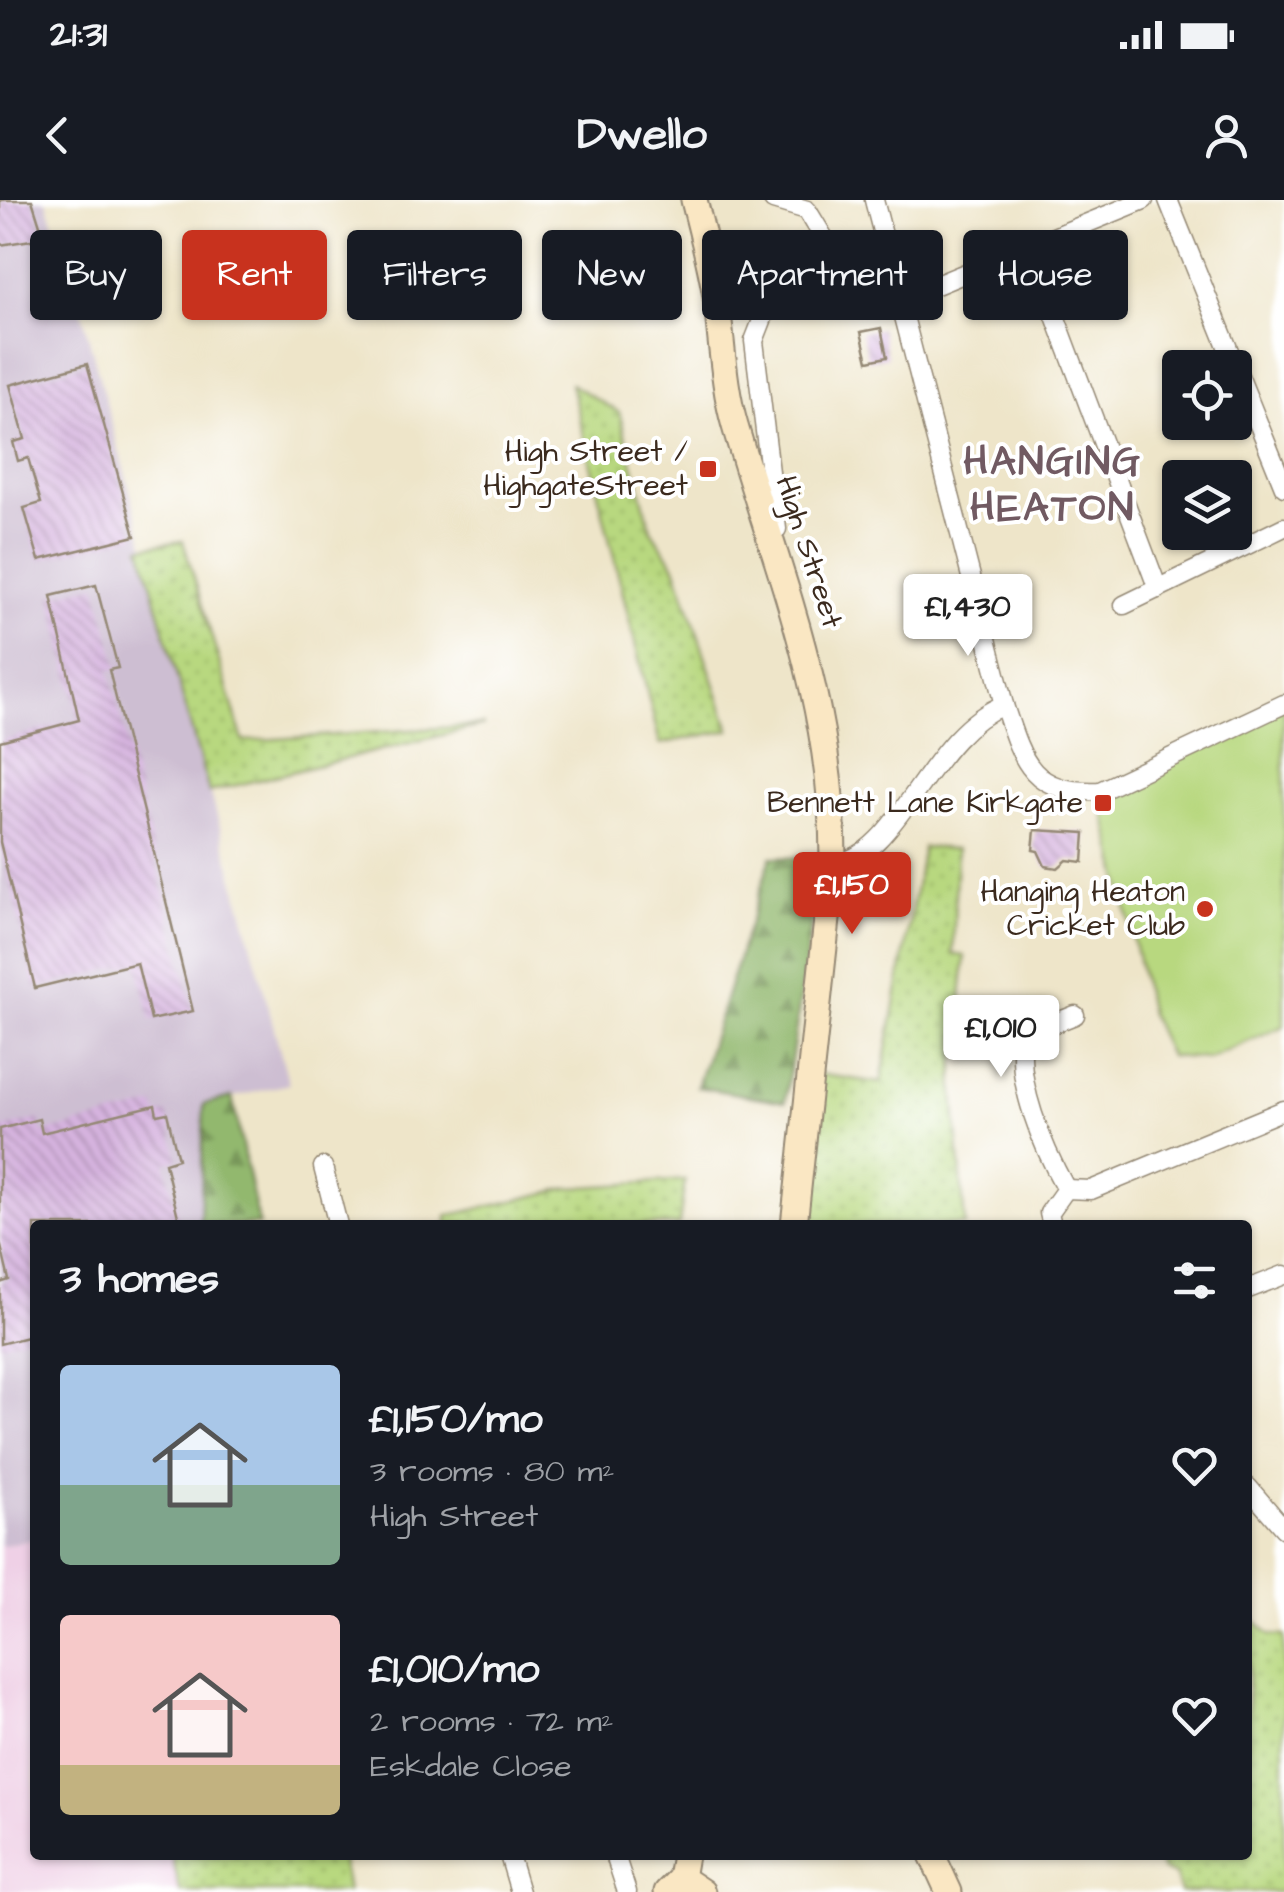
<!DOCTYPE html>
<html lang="en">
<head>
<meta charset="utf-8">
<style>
  :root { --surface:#171b24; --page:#20242c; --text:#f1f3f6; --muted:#9ea1a6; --accent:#c8321e }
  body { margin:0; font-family:"Architects Daughter",sans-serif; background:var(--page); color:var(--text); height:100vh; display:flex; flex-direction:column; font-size:38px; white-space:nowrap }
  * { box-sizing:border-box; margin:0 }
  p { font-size:32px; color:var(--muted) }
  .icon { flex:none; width:55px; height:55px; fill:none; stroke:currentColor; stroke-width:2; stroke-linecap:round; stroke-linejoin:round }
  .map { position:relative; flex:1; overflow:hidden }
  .details { position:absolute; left:30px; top:1020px; width:1222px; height:640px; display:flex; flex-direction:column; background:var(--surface); border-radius:10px; box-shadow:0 2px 8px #0004 }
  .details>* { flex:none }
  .banner { position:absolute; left:30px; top:30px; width:1225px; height:90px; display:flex; gap:20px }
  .controls { position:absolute; left:1162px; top:150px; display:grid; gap:20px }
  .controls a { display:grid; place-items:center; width:90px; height:90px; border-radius:10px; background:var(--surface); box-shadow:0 2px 8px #0004; font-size:50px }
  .price { position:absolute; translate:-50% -85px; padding:0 22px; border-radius:10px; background:#fff; color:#222; font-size:32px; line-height:65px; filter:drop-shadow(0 2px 5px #0008) }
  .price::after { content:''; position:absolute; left:50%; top:60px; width:30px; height:22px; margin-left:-15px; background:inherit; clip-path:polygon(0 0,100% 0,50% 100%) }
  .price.on { background:var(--accent); color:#fff }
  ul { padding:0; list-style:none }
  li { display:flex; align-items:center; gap:30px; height:250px; padding:0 30px }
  li span { display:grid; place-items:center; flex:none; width:280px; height:200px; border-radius:10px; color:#555 }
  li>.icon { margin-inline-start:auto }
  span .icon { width:120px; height:120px; fill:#fffc; stroke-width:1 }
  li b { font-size:42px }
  h2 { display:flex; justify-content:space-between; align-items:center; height:120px; padding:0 30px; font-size:42px }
  .tag { padding:0 35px; border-radius:10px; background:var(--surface); box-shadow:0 2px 8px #0004; font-size:35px; line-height:90px }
  .tag.on { background:var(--accent); color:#fff }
  .status { display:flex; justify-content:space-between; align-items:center; height:70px; padding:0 50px; background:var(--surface); direction:ltr }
  .status svg { height:28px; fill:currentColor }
  header { display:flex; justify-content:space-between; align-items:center; height:130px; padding:0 30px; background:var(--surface); font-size:45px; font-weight:700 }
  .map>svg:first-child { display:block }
  .built { fill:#efd0e6 }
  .industrial { fill:#cdbed2 }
  .grass { fill:url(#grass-dots); stroke:#7a814e; stroke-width:2.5 }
  .forest { fill:url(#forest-firs); stroke:#667146; stroke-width:2.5 }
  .park { fill:#b8d87f; stroke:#7a814e; stroke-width:2.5 }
  .building { fill:url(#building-back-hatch) }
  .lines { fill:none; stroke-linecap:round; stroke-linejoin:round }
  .street-casing { stroke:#948874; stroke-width:21 }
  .secondary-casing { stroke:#948874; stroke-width:29 }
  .street { stroke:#fff; stroke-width:18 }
  .secondary { stroke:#fae7c3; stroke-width:25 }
  .poi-dot { fill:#c8321e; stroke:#fff; stroke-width:4 }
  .labels { text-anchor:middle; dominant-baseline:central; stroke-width:8; stroke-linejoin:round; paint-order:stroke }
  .poi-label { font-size:30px; fill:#3b2a1e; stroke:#fff; text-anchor:end }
  .street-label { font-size:30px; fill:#3b2a1e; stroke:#fff }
  .district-label { font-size:40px; font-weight:bold; letter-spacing:2.5px; fill:#715a62; stroke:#fff }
</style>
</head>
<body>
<div class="status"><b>21:31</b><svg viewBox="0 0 49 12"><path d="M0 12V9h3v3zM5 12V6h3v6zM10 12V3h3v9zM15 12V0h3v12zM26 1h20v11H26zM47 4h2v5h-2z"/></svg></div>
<header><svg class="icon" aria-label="back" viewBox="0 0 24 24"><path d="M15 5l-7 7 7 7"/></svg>Dwello<svg class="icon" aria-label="person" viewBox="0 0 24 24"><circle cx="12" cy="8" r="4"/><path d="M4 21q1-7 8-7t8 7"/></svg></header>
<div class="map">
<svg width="1284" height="1692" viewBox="0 0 1284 1692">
  <defs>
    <pattern id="grass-dots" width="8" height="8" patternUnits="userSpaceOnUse" patternTransform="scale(2.5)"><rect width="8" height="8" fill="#b8d87f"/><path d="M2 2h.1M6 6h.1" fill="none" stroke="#9fba6d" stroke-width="1.8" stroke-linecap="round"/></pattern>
    <pattern id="forest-firs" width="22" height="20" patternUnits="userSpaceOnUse" patternTransform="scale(2.5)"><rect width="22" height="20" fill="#92b86e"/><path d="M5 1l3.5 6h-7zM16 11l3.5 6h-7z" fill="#78965a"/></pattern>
    <pattern id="building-back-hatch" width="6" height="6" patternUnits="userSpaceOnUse" patternTransform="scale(2.5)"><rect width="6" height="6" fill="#d6b3df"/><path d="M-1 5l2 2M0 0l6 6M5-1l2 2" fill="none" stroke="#af92b4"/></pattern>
  </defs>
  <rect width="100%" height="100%" fill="#fff"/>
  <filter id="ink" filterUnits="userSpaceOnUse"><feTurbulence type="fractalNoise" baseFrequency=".01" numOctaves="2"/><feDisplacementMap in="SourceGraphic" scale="20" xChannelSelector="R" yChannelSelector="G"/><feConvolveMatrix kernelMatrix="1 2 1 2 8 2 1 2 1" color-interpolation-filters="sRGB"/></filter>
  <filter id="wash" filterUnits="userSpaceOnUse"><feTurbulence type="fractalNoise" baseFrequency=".0048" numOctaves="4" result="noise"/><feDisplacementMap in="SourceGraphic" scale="40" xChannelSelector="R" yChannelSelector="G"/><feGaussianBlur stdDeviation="2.25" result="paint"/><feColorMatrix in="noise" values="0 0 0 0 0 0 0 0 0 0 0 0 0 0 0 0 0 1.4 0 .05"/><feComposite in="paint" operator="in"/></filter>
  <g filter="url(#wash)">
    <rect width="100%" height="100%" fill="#eee5c9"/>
    <path class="built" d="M35 1339V1655H172L180 1692H0V1346Z"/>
    <path class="industrial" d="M0 0H46L77 94 289 884 204 904 200 1025H35V1339L0 1346Z"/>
    <g class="grass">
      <path d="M571 184 619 212 651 330 675 366 730 530 660 544Z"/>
      <path d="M183 341 243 541 484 525 209 592 141 347Z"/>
      <path d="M923 647 957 649 953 754 965 756 953 881 965 1025H805L817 874 881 883Z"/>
      <path d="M685 980 679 1025H448L447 1016 568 988Z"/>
      <path d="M1248 1413 1269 1435 1284 1436V1692H1180L1175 1675 1163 1670 1155 1655H1248Z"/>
      <path d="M172 1655H341L347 1692H180Z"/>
    </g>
    <g class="forest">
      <path d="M771 657 821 659 785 902 697 887Z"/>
      <path d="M232 897 259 1025H200L204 904Z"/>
    </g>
    <path class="park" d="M1284 504V826L1208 859 1169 856 1150 814 1100 591Z"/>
    <g id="blocks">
      <g class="building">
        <path d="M0 0H32L44 38 0 45Z"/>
        <path d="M881 128 887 157 868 161 861 132Z"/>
        <path d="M87 164 135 336 39 360 24 308 41 303 28 258 18 261 13 242 25 239 10 185Z"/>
        <path d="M96 385 118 468 109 470 193 811 151 820 137 763 35 788 0 642V541L79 520 51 396Z"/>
        <path d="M1035 630 1085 633 1083 662 1067 660 1058 668 1045 666 1038 651 1033 650Z"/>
        <path d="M155 905 157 915 167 913 178 959 165 963 180 1025H35V1135L0 1144V1083L9 1080 0 1042V929L39 919 42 933Z"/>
      </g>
    </g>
  </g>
  <g filter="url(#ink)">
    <use href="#blocks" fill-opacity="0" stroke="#948874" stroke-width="2.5"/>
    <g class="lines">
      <g class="street-casing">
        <g id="street">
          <path d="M773 0 807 10 830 48"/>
          <path d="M874 0 1004 505C1023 564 1032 594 1100 591L1284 504"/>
          <path d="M1168 0 1284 287"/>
          <path d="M1029 47 1158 389"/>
          <path d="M902 99 1144 0"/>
          <path d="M777 329 754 141 775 87 807 59 830 48 887 42"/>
          <path d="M1124 405 1284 327"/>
          <path d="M833 664C899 658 929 533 1004 505"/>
          <path d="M323 967 338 1025"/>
          <path d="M1066 989 1091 990 1284 910"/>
          <path d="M1066 989C1045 951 1012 877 1025 835L1075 815"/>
          <path d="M1052 1025 1049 1013 1066 989"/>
          <path d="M1248 1089 1284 1075"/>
          <path d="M1248 1287 1284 1329"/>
          <path d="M509 1655 520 1692"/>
          <path d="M615 1655 627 1692"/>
        </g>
      </g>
      <g class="secondary-casing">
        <g id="secondary">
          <path d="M694 0C702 32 711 65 716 97 722 139 723 185 735 226 779 376 834 503 833 664L794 1025"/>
          <path d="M932 1655 949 1692"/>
          <path d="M681 1678 702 1692"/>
          <path d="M667 1692 681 1678 685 1655"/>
        </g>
      </g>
      <use href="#street" class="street"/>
      <use href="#secondary" class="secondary"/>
    </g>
  </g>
  <g class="poi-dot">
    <rect x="698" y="259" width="20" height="20" rx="5"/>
    <rect x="1093" y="593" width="20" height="20" rx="5"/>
    <circle cx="1205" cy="709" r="10"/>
  </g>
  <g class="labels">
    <g class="poi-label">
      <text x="688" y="252">High Street /<tspan x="688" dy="34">HighgateStreet</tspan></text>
      <text x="1083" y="603">Bennett Lane Kirkgate</text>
      <text x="1185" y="692">Hanging Heaton<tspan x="1185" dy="34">Cricket Club</tspan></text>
    </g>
    <g class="street-label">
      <text transform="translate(809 352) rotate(72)">High Street</text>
    </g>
    <g class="district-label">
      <text x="1053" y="262">HANGING<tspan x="1053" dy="46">HEATON</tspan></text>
    </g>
  </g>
</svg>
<div class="controls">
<a><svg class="icon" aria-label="locate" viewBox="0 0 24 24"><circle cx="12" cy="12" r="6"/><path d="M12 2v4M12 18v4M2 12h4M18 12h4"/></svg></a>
<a><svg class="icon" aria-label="layers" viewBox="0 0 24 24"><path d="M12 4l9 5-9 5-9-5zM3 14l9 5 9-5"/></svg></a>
</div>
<b class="price" style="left:968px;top:459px">£1,430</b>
<b class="price on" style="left:852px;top:737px">£1,150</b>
<b class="price" style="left:1001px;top:880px">£1,010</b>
<div class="banner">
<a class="tag">Buy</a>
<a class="tag on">Rent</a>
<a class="tag">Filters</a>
<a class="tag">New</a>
<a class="tag">Apartment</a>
<a class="tag">House</a>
</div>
<section class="details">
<h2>3 homes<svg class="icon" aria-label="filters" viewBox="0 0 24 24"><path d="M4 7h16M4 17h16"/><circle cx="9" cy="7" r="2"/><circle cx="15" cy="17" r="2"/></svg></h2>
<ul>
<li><span style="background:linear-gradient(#a9c7e8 60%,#7fa58c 0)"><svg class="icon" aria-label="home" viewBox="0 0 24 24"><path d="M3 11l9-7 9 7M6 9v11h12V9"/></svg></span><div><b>£1,150/mo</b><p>3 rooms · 80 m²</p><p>High Street</p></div><svg class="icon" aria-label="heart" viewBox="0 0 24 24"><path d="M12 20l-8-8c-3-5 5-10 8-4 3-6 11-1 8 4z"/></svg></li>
<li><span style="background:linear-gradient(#f6c9c9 75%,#c2b280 0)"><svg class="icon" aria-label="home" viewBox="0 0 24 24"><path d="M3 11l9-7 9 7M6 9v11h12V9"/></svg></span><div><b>£1,010/mo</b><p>2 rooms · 72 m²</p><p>Eskdale Close</p></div><svg class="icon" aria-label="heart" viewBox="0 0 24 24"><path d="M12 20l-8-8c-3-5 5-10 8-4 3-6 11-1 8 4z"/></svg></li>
</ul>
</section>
</div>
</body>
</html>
